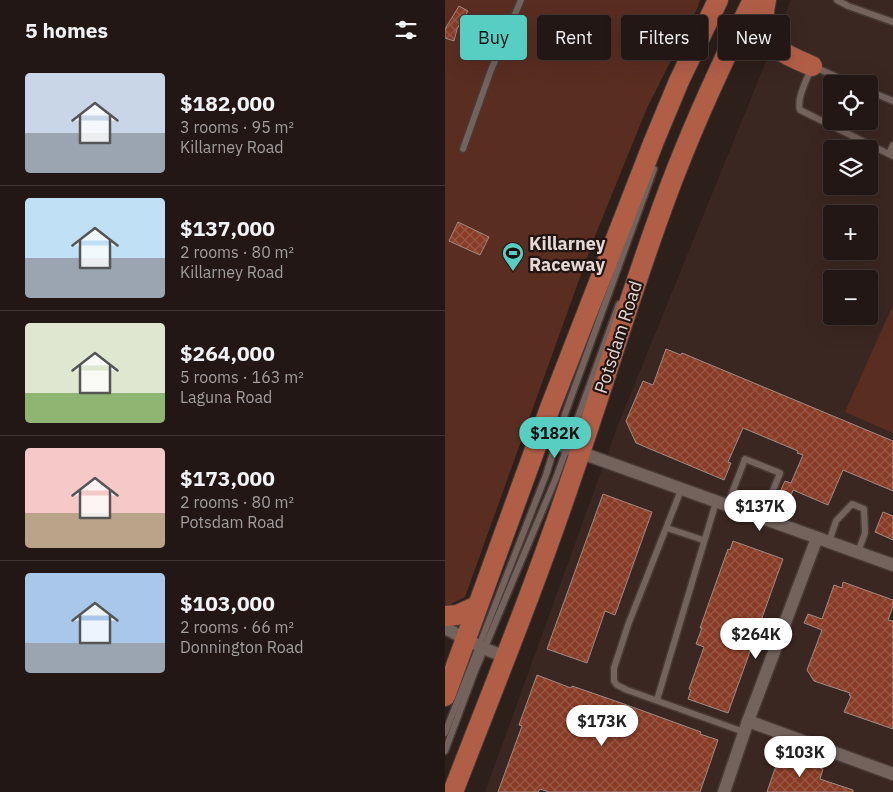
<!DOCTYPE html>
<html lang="en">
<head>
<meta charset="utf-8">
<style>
  :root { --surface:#221714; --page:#2a201d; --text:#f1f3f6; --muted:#a29fa0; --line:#3f3634; --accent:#57cec2 }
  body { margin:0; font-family:"IBM Plex Sans",sans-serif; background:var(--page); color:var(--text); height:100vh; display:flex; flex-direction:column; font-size:19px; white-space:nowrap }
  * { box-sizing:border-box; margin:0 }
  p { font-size:16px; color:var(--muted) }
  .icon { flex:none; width:28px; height:28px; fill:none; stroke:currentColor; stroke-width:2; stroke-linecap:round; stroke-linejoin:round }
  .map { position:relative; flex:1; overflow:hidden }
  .drawer { display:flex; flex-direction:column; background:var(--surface); width:445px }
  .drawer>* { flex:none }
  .top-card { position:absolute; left:15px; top:15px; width:358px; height:45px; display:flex; gap:10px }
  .tools { position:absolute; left:378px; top:75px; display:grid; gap:10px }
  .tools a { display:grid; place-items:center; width:55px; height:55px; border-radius:5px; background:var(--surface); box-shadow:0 5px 20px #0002,0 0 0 1px var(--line); font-size:25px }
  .price { position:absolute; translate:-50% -42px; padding:0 11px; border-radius:18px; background:#fff; color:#222; font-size:16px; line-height:32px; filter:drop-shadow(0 1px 2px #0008) }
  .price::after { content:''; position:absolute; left:50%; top:30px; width:15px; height:11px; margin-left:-8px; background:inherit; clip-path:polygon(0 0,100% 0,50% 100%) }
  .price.active { background:var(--accent); color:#111 }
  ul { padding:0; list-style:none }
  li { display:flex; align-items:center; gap:15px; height:125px; padding:0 25px }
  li+li { border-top:1px solid var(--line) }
  li span { display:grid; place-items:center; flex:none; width:140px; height:100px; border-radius:5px; color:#555 }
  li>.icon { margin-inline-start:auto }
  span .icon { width:60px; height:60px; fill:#fffc; stroke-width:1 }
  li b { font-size:21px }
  h2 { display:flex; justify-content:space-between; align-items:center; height:60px; padding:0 25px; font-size:21px }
  .chip { padding:0 18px; border-radius:5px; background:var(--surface); box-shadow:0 5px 20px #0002,0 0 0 1px var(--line); font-size:18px; line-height:45px }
  .chip.active { background:var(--accent); color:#111 }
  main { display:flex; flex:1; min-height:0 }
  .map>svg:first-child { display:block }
  .built { fill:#3b2721; fill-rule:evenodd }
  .green { fill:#5a2d21 }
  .building { fill:url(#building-cross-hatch); stroke:#9e8b85 }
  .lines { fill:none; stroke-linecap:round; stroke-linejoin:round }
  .lane-casing { stroke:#473a37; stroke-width:9 }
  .street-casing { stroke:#473a37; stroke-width:15 }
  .primary-casing { stroke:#473a37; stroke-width:22 }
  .lane { stroke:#74625d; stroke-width:6 }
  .street { stroke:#74625d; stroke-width:12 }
  .primary { stroke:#b15e47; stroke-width:20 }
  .labels { text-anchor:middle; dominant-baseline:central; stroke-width:4.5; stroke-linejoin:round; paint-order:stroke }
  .poi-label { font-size:18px; font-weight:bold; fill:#e4d9d6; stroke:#231511; text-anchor:start }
  .street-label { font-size:18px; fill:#e4d9d6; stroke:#231511 }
</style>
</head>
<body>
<main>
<section class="drawer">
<h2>5 homes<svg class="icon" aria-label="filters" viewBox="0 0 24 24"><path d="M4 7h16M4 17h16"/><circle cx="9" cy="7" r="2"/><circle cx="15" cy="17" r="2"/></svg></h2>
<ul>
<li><span style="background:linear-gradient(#c9d6e8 60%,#9aa5b1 0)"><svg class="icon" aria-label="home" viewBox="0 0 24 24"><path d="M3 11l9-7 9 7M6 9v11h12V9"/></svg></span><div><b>$182,000</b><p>3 rooms · 95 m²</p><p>Killarney Road</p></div></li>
<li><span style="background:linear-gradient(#bfe0f5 60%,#9aa5b1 0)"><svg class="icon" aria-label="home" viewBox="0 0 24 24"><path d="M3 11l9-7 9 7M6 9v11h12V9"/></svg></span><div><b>$137,000</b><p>2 rooms · 80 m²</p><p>Killarney Road</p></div></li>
<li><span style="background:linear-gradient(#dfe7d0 70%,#8fb573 0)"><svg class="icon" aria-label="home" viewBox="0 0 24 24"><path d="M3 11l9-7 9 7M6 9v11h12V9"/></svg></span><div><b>$264,000</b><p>5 rooms · 163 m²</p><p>Laguna Road</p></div></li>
<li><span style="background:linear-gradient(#f6c9c9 65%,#b9a48a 0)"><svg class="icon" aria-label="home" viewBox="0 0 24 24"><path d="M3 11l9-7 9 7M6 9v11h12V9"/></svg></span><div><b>$173,000</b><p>2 rooms · 80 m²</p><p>Potsdam Road</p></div></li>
<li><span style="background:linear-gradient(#a9c7e8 70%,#9aa5b1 0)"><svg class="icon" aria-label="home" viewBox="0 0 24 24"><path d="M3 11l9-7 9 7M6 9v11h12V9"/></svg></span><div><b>$103,000</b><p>2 rooms · 66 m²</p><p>Donnington Road</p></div></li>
</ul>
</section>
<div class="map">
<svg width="448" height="792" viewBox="0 0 448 792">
  <defs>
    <pattern id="building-cross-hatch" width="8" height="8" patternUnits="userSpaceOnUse" patternTransform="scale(1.25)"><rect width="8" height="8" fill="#883c26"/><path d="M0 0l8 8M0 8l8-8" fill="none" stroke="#995845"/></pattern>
  </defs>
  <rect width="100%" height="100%" fill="#2d1f1a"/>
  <path class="built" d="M346 0H448V792H40L173 425ZM386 84H424V121H386ZM386 149H424V186H386ZM386 214H424V251H386ZM386 279H424V316H386Z"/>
  <g class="green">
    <path d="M0 0H255L253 7 202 108 148 241 20 597 0 607Z"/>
    <path d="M448 305V433L400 412Z"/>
  </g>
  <g class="building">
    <path d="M14 6 23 11 12 29 9 41 0 38V29Z"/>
    <path d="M13 222 44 237 35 255 4 241Z"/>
    <path d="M221 349 236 355 237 353 448 441V491L398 470 383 505 348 490 344 500 333 496 340 481 346 483 358 455 352 453 353 451 298 428 283 462 286 463 279 480 191 443 181 421 198 381 208 385Z"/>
    <path d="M158 494 207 512 170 615 160 611 142 663 102 649Z"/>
    <path d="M438 512 448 516V540L430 532Z"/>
    <path d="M288 541 338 559 283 713 243 699 246 690 244 689 259 647 251 644 257 628H255L283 549 285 550Z"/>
    <path d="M398 582 448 600V606L443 620 448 621V729L399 712 406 696 404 695 405 693 369 681 362 670 377 630 359 623 363 614 377 619 389 585 397 588Z"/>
    <path d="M92 675 126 688 127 686 179 704 256 732 255 734 273 740 255 792H104L95 789 93 792H53L77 726 74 725Z"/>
    <path d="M335 754 378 769 375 779 408 790V792H322Z"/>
  </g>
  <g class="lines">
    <g class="lane-casing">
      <g id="lane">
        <path d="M392 0 403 6 448 22"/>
        <path d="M408 84 367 66C363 78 351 98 355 110L448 156"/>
        <path d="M424 91 448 101"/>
        <path d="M18 149 46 70 76 0"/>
        <path d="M444 154 448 145"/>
        <path d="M236 490 183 625 169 668V681L172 685 182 690 299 732"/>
        <path d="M282 506 300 459 335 473 317 518"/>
        <path d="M222 528 258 540"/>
        <path d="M384 542 391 521 407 504 419 509 420 533 413 552"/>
        <path d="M212 700 271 502"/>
        <path d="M0 733 101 475 120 414 209 169"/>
        <path d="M0 751 30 671 111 478 174 304"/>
      </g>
    </g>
    <g class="street-casing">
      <g id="street">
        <path d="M95 438 448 565"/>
        <path d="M0 628 40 649 61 657"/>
        <path d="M303 721 448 774"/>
        <path d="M279 792 303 721 372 538"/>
      </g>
    </g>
    <g class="primary-casing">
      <g id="primary">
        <path d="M321 0C311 43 334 52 367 66"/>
        <path d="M0 616 12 615 32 606"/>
        <path d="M0 696 105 408 209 141 234 81 273 0"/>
        <path d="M8 792C49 686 92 581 128 473 163 373 192 270 231 171 254 112 280 56 308 0"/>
      </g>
    </g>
    <use href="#lane" class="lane"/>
    <use href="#street" class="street"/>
    <use href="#primary" class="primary"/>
  </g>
  <defs>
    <g id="stadium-pin" transform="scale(1.125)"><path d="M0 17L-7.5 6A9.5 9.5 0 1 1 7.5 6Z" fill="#57cec2" stroke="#231511"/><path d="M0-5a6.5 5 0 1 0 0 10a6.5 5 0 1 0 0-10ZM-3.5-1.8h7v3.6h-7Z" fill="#111"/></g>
  </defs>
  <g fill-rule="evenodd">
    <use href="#stadium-pin" x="68" y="253"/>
  </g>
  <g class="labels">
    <g class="poi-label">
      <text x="84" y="243">Killarney<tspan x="84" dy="21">Raceway</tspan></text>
    </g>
    <g class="street-label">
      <text transform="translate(173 337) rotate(-72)">Potsdam Road</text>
    </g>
  </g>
</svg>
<div class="tools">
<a><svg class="icon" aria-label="locate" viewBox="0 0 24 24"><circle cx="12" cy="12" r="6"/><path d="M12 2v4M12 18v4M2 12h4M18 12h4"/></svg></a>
<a><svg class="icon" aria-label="layers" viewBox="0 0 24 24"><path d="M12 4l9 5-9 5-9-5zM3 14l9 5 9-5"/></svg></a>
<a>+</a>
<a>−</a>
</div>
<b class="price active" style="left:110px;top:459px">$182K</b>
<b class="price" style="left:315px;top:532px">$137K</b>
<b class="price" style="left:311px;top:660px">$264K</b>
<b class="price" style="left:157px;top:747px">$173K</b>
<b class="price" style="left:355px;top:778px">$103K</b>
<div class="top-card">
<a class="chip active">Buy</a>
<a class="chip">Rent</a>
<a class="chip">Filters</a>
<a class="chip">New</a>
</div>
</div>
</main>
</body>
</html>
